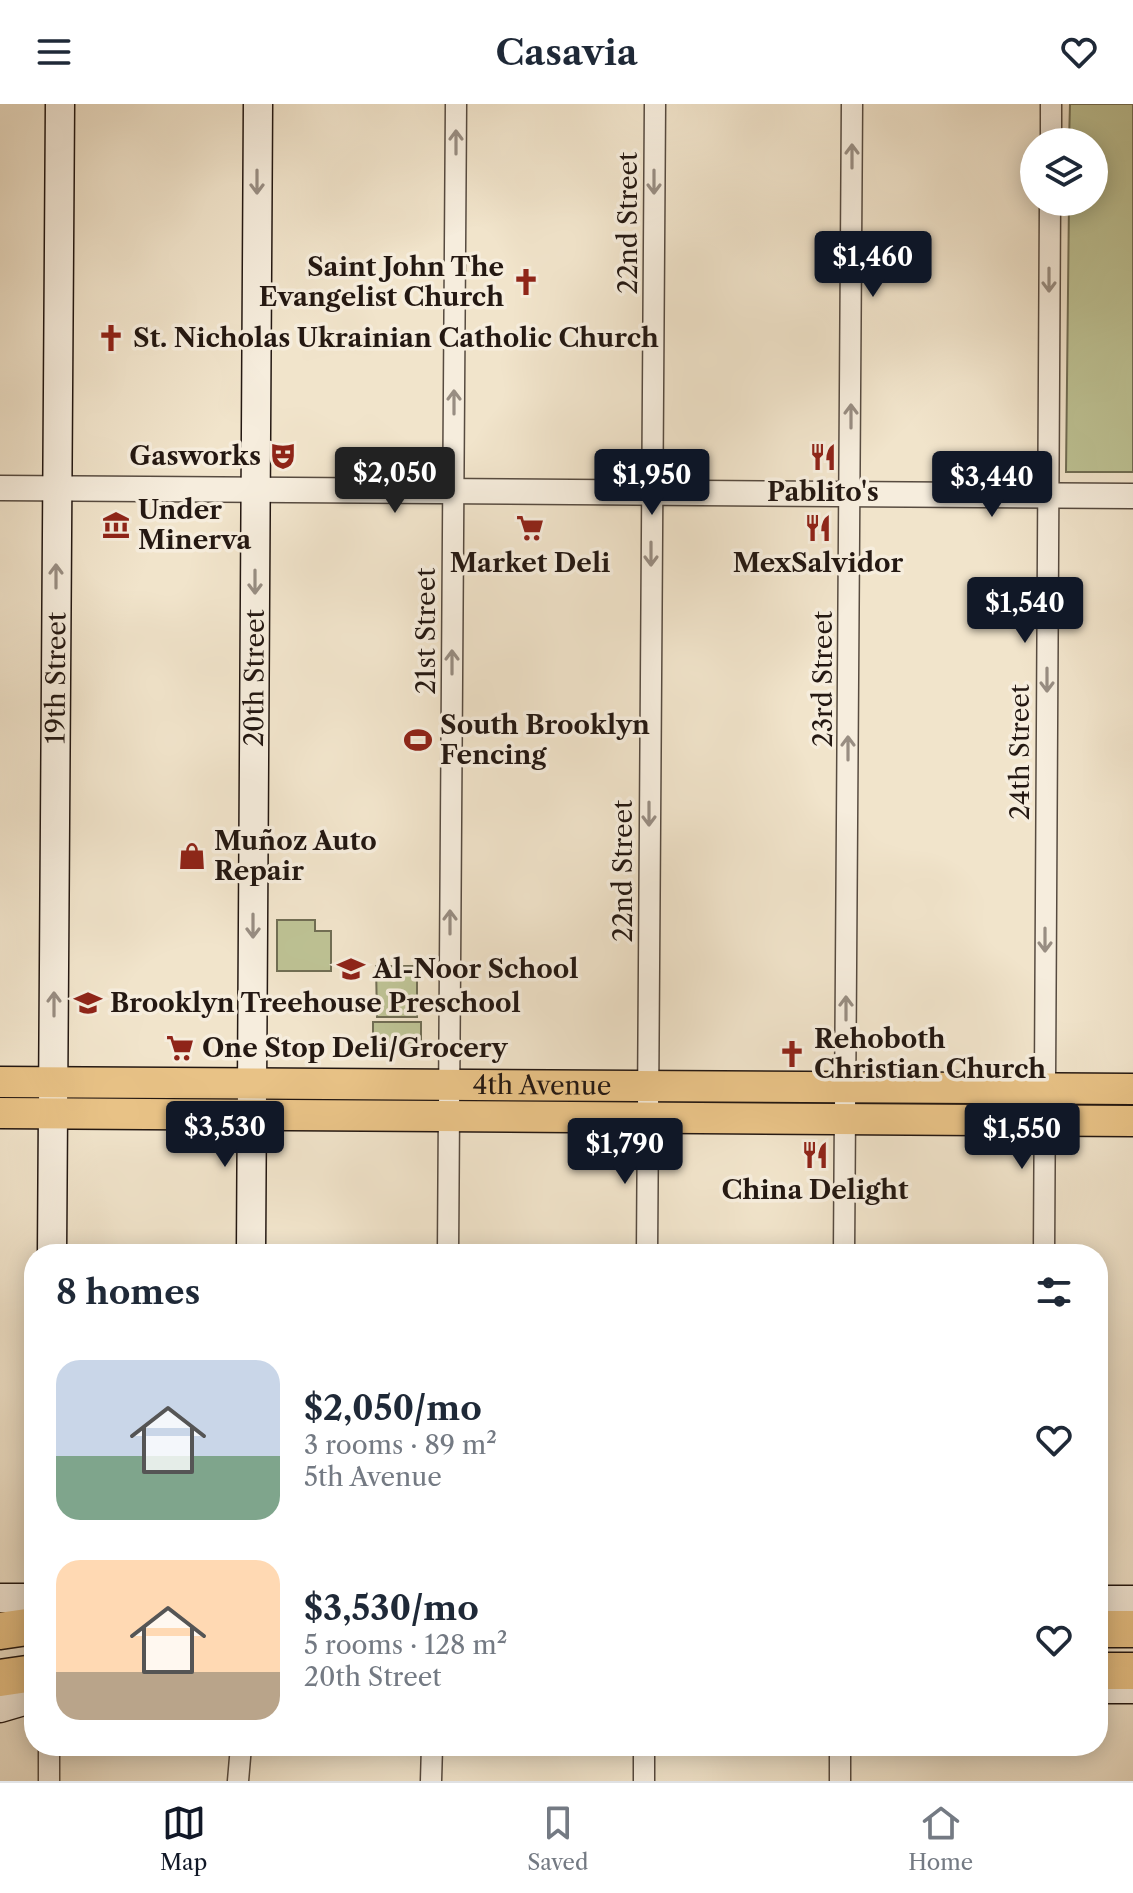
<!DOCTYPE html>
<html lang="en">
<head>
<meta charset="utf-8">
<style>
  :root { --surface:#fff; --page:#f6f6f7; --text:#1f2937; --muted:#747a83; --line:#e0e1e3; --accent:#111827 }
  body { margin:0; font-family:"Libre Caslon Text",serif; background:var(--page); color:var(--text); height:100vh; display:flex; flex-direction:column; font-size:30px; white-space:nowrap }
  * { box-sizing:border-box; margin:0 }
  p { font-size:26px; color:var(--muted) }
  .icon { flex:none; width:44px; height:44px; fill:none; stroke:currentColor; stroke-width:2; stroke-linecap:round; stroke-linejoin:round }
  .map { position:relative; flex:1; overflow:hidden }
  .sheet { position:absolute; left:24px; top:1140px; width:1084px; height:512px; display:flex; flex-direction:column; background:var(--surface); border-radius:32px; box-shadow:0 4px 20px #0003 }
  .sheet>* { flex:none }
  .controls { position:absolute; left:1020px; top:24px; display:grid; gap:16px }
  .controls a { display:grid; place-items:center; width:88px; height:88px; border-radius:50%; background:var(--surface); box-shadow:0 4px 20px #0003; font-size:40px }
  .price { position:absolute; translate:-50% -68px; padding:0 18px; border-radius:8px; background:var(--accent); color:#fff; font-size:26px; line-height:52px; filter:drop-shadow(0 2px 4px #0008) }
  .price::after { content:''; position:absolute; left:50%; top:48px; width:24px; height:18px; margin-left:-12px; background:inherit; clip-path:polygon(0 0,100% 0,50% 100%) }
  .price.selected { background:#222; color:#fff }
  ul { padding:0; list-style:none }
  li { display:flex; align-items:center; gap:24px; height:200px; padding:0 32px }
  li span { display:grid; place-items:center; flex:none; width:224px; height:160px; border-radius:24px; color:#555 }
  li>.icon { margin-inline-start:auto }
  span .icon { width:96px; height:96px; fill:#fffc; stroke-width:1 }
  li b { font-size:34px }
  h2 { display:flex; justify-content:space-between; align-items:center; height:96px; padding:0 32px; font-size:34px }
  header { display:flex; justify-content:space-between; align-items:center; height:104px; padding:0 32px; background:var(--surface); font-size:36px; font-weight:700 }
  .tab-bar { display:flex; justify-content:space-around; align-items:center; height:112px; border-top:2px solid var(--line); background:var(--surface); font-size:22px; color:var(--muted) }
  .tab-bar a { display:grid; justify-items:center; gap:4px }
  .tab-bar .selected { color:var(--accent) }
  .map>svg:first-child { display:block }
  .green { fill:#bec395; stroke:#716e54; stroke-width:2 }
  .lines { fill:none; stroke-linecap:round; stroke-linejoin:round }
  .minor-casing { stroke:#574b40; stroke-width:23 }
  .tertiary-casing { stroke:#574b40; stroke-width:27 }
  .secondary-casing { stroke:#241812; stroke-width:31 }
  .primary-casing { stroke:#241812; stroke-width:33 }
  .motorway-casing { stroke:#241812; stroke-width:39 }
  .minor { stroke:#f6eddd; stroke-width:20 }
  .tertiary { stroke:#f6eddd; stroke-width:24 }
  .secondary { stroke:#f6eddd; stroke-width:28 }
  .primary { stroke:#e8c286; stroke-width:30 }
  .motorway { stroke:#e8c286; stroke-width:36 }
  .oneway { stroke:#988d82 }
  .labels { text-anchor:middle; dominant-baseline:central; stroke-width:7; stroke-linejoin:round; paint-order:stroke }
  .street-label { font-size:26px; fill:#241812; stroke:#f6eddd }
  .poi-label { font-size:26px; font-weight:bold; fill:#241812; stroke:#f6eddd; text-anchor:start }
</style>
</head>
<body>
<header><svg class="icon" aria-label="menu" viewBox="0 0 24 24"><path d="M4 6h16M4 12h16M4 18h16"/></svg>Casavia<svg class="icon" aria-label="heart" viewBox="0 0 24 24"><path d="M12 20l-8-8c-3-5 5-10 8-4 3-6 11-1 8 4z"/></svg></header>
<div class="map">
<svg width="1133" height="1677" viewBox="0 0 1133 1677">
  <rect width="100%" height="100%" fill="#f1e4cb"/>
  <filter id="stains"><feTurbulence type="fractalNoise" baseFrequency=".0025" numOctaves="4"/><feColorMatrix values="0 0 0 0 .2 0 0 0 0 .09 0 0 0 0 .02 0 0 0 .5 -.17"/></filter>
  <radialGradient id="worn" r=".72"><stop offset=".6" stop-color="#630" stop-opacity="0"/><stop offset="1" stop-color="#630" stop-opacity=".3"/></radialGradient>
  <g class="green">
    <path d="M1070 0H1133V368H1066L1069 98H1094V38H1069Z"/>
    <path d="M277 816H315V827H331V867H277Z"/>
    <path d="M376 862H417V913H377Z"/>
    <path d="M373 918H421V940L418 943 373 942Z"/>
  </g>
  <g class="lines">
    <g class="minor-casing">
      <g id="minor">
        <path d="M1051 38V0"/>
        <path d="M448 1150 456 0"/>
        <path d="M647 1150 655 0"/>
        <path d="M844 1150 852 0"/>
        <path d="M1044 1150 1050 98"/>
        <path d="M644 1642V1677"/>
        <path d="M49 1677V1642"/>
        <path d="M238 1677 241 1642"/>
        <path d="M431 1677 432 1642"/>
        <path d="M840 1677V1642"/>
      </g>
    </g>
    <g class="tertiary-casing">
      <path id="tertiary" d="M0 384 1133 392"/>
    </g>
    <g class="secondary-casing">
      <g id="secondary">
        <path id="s1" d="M52 1150 60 0"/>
        <path id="s2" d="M251 1150 258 0"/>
        <path d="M0 1494H34"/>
        <path d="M1098 1496H1133"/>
        <path d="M1098 1585H1133"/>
        <path d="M0 1604 34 1594"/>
      </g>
    </g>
    <g class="primary-casing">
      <g id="primary">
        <path id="s3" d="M0 978 1133 985"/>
        <path d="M0 1009 1133 1017"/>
      </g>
    </g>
    <g class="motorway-casing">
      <g id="motorway">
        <path d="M1098 1525H1133"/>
        <path d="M0 1527 34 1522"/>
        <path d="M1098 1567H1133"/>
        <path d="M0 1574 34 1569"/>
      </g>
    </g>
    <use href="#minor" class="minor"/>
    <use href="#tertiary" class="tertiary"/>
    <use href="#secondary" class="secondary"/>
    <use href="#primary" class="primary"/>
    <use href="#motorway" class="motorway"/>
  </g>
  <defs><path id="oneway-shaft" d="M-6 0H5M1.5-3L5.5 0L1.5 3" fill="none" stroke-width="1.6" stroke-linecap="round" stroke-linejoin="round" transform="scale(2)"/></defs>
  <g class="oneway">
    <use href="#oneway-shaft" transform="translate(456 38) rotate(-90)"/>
    <use href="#oneway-shaft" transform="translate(852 52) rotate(-90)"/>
    <use href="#oneway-shaft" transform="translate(257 78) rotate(90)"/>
    <use href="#oneway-shaft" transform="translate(654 78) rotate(90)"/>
    <use href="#oneway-shaft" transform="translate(1049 176) rotate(90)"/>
    <use href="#oneway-shaft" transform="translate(454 298) rotate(-90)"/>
    <use href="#oneway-shaft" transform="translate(851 312) rotate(-90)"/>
    <use href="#oneway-shaft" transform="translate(651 450) rotate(90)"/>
    <use href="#oneway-shaft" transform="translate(56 472) rotate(-90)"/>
    <use href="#oneway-shaft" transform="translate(255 478) rotate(90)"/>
    <use href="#oneway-shaft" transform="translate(452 558) rotate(-90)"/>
    <use href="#oneway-shaft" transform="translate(1047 576) rotate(90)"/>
    <use href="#oneway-shaft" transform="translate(848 644) rotate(-90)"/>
    <use href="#oneway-shaft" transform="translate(649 710) rotate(90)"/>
    <use href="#oneway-shaft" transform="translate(450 818) rotate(-90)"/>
    <use href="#oneway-shaft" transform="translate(253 822) rotate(90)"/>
    <use href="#oneway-shaft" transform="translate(1045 836) rotate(90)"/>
    <use href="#oneway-shaft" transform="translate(54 900) rotate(-90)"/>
    <use href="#oneway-shaft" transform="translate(846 904) rotate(-90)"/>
  </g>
  <defs>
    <g id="church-bare" transform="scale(2.16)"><path d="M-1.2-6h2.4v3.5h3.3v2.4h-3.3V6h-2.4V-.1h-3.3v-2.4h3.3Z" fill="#8f2418" stroke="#f6eddd" stroke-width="2.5" paint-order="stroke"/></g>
    <g id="theatre-bare" transform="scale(2.16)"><path d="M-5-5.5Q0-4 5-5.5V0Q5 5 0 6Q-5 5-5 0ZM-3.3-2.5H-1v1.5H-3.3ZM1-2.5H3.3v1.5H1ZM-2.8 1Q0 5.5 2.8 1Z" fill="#8f2418" stroke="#f6eddd" stroke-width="2.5" paint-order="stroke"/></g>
    <g id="restaurant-bare" transform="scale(2.16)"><path d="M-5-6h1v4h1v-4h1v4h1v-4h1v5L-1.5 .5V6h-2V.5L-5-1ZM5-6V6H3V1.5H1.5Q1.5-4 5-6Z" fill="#8f2418" stroke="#f6eddd" stroke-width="2.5" paint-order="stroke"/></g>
    <g id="museum-bare" transform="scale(2.16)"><path d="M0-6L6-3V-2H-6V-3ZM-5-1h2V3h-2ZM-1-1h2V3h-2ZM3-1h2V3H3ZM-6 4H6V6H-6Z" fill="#8f2418" stroke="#f6eddd" stroke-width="2.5" paint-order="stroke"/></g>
    <g id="supermarket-bare" transform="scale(2.16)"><path d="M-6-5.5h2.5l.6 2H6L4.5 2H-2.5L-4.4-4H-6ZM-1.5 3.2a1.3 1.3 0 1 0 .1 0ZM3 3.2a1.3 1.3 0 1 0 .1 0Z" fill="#8f2418" stroke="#f6eddd" stroke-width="2.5" paint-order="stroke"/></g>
    <g id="stadium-bare" transform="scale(2.16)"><path d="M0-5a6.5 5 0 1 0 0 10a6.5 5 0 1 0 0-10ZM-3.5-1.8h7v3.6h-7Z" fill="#8f2418" stroke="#f6eddd" stroke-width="2.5" paint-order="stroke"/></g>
    <g id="shop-bare" transform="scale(2.16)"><path d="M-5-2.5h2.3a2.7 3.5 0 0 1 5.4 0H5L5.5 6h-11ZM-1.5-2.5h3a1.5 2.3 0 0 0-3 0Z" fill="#8f2418" stroke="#f6eddd" stroke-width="2.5" paint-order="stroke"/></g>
    <g id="school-bare" transform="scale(2.16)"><path d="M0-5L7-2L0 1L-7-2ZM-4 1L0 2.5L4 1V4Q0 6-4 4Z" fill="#8f2418" stroke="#f6eddd" stroke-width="2.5" paint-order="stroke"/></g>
  </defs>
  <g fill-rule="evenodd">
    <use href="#church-bare" x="526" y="178"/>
    <use href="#church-bare" x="111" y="234"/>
    <use href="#theatre-bare" x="283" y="352"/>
    <use href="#restaurant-bare" x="823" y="353"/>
    <use href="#museum-bare" x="116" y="421"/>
    <use href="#supermarket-bare" x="530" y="424"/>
    <use href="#restaurant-bare" x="818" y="424"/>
    <use href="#stadium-bare" x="418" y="636"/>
    <use href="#shop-bare" x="192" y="752"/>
    <use href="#school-bare" x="351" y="865"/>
    <use href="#school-bare" x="88" y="899"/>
    <use href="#supermarket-bare" x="180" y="944"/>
    <use href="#church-bare" x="792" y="950"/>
    <use href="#restaurant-bare" x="815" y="1051"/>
  </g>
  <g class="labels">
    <g class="street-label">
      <text transform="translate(628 119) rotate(-90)">22nd Street</text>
      <text transform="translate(426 527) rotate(-90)">21st Street</text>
      <text stroke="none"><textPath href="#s1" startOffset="576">19th Street</textPath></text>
      <text stroke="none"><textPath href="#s2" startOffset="576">20th Street</textPath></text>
      <text transform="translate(823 575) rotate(-90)">23rd Street</text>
      <text transform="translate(1020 648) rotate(-90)">24th Street</text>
      <text transform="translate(623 767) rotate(-90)">22nd Street</text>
      <text stroke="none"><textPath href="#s3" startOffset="542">4th Avenue</textPath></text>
    </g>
    <g class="poi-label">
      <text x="504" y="163" text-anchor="end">Saint John The<tspan x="504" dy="30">Evangelist Church</tspan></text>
      <text x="133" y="234">St. Nicholas Ukrainian Catholic Church</text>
      <text x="261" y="352" text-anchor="end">Gasworks</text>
      <text x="823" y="388" text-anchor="middle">Pablito's</text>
      <text x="138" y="406">Under<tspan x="138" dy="30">Minerva</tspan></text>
      <text x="530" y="459" text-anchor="middle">Market Deli</text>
      <text x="818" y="459" text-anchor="middle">MexSalvidor</text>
      <text x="440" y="621">South Brooklyn<tspan x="440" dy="30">Fencing</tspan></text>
      <text x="214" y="737">Muñoz Auto<tspan x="214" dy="30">Repair</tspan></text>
      <text x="373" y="865">Al-Noor School</text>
      <text x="110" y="899">Brooklyn Treehouse Preschool</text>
      <text x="814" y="935">Rehoboth<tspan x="814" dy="30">Christian Church</tspan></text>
      <text x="202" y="944">One Stop Deli/Grocery</text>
      <text x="815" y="1086" text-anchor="middle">China Delight</text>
    </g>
  </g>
  <rect width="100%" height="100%" filter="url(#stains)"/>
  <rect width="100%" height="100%" fill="url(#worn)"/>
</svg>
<div class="controls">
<a><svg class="icon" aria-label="layers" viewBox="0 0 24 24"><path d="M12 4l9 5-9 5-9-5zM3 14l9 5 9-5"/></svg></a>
</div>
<b class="price" style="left:873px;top:195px">$1,460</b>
<b class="price selected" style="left:395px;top:411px">$2,050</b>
<b class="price" style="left:652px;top:413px">$1,950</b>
<b class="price" style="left:992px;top:415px">$3,440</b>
<b class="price" style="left:1025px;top:541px">$1,540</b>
<b class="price" style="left:225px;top:1065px">$3,530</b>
<b class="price" style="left:1022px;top:1067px">$1,550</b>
<b class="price" style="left:625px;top:1082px">$1,790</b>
<section class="sheet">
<h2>8 homes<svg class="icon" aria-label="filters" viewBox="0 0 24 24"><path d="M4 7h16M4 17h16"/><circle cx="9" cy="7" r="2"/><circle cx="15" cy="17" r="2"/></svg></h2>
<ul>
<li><span style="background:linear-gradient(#c9d6e8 60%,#7fa58c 0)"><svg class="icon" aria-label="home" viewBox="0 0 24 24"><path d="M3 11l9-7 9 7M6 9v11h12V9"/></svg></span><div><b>$2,050/mo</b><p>3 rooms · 89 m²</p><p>5th Avenue</p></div><svg class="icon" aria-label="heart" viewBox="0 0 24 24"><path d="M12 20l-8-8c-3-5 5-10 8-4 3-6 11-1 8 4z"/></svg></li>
<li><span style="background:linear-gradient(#ffd9b3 70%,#b9a48a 0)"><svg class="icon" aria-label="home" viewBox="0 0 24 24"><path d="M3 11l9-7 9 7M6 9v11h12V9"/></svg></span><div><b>$3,530/mo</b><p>5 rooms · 128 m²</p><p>20th Street</p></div><svg class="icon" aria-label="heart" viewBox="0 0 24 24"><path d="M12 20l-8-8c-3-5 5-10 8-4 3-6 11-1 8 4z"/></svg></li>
</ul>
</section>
</div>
<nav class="tab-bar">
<a class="selected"><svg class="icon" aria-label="map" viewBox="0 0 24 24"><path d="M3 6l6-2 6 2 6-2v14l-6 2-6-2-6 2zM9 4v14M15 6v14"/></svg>Map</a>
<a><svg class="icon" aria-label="saved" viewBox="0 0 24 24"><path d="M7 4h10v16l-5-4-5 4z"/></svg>Saved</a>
<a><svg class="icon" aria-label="home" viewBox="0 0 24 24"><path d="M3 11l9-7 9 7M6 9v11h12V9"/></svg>Home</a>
</nav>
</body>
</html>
